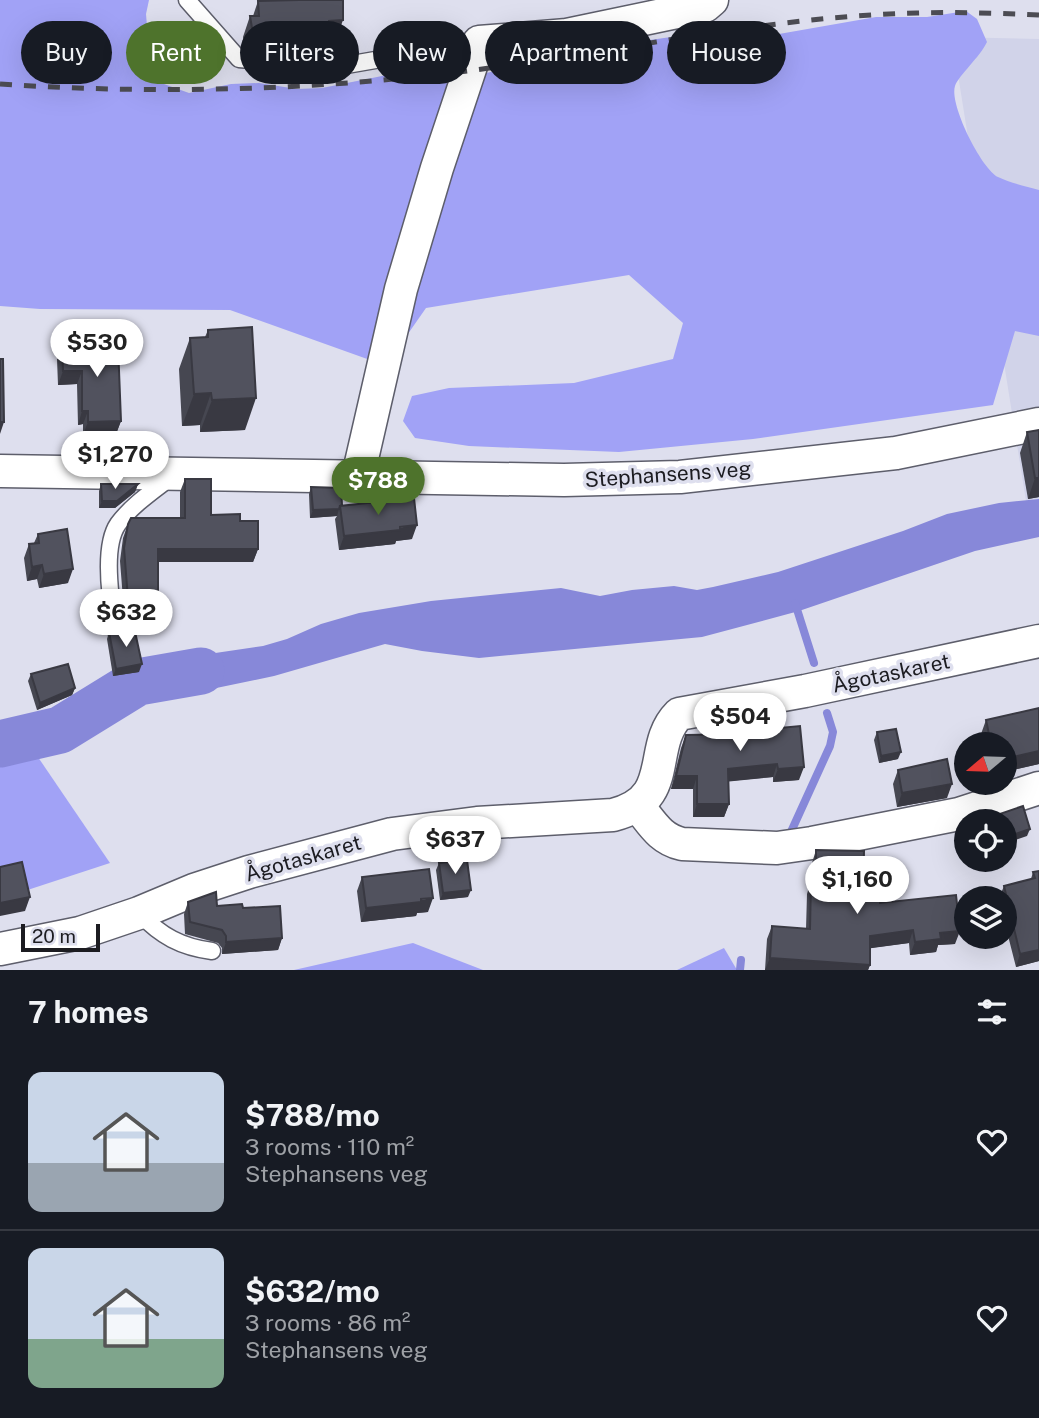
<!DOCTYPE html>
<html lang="en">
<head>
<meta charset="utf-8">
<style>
  :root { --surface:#171b24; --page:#242831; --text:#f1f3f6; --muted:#9ea1a6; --line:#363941; --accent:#4e732c }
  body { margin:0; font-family:"Public Sans",sans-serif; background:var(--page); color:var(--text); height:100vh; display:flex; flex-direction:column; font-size:26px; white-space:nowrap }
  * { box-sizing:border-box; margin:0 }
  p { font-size:23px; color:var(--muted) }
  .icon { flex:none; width:38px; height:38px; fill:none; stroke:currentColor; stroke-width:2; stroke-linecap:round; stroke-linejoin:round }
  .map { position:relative; height:970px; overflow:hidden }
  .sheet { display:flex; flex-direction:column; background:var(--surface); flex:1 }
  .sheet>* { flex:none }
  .banner { position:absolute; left:21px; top:21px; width:998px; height:63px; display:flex; gap:14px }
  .needle { width:46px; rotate:251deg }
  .tools { position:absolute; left:954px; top:732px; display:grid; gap:14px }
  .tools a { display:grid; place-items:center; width:63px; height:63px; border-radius:50%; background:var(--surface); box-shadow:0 7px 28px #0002; font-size:35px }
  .scale { position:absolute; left:21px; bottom:18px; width:79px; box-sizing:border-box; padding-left:7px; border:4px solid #1c1c21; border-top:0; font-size:19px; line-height:24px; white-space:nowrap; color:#1c1c21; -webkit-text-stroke:5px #dedfee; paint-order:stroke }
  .price { position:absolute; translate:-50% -60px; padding:0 16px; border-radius:24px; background:#fff; color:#222; font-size:23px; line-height:46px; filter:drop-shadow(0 2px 4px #0008) }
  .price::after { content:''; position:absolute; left:50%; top:42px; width:21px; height:16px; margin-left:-10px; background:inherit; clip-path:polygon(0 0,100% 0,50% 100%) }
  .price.active { background:var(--accent); color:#fff }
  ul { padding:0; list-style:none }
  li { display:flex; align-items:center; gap:21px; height:175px; padding:0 28px }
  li+li { border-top:2px solid var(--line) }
  li span { display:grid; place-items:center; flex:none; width:196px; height:140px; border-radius:14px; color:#555 }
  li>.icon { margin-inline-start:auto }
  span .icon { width:84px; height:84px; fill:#fffc; stroke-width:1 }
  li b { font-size:30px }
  h2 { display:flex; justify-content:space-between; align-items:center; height:84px; padding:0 28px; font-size:30px }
  .tag { padding:0 24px; border-radius:32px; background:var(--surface); box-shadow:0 7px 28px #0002; font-size:24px; line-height:63px }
  .tag.active { background:var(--accent); color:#fff }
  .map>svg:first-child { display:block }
  .built { fill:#d1d3e9 }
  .forest { fill:#a1a2f6 }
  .water { fill:#8788d9 }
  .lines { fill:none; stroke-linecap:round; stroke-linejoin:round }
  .stream { stroke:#8788d9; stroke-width:8 }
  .river { stroke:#8788d9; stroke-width:47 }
  .lane-casing { stroke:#5d5e6b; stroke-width:19 }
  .street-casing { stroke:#5d5e6b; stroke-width:35 }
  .lane { stroke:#fff; stroke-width:16 }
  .street { stroke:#fff; stroke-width:32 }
  .rail { stroke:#4c4c53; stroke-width:5; stroke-dasharray:12 12; stroke-linecap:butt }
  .wall { fill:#464751 }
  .shaded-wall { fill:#393942 }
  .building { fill:#51525e; stroke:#393942; stroke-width:2 }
  .labels { text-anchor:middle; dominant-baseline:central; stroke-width:7; stroke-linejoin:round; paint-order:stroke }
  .street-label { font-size:21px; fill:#1c1c21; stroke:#dedfee }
</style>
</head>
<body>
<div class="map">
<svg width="1039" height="970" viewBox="0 0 1039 970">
  <rect width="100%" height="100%" fill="#dedfee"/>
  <path class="built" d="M952 37 1039 39V499L1026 501Z"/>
  <g class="forest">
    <path d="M0 0H149L146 14 149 50 157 74 164 84 189 93 231 84 259 83 297 89 322 88 402 72 468 77 615 45 713 31 738 30 779 34 876 17H927L966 11 977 19 987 42C980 57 959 75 955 86 949 104 981 168 998 177 1010 183 1026 186 1039 190V336L1015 331 993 405 753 439 619 452 469 446 415 438 403 421 412 396 449 388 574 383 673 359 683 323 629 275 426 308 382 371 384 365 230 310 40 309 0 306Z"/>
    <path d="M25 738 110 863 0 899V744Z"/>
    <path d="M413 943 483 970H294Z"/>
    <path d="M724 948 737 970H677Z"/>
  </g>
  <path class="water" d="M1039 499V537L975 551 799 611 702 637 479 658 422 651 385 644 274 676 173 697 138 682 164 666 195 656 263 646 287 639 321 624 359 613 431 601 561 588 600 596 632 590 674 586 697 590 713 587 778 572 903 531 947 514 999 503Z"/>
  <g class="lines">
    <g class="stream">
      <path d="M795 603 814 663"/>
      <path d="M790 834 830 746 833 732 827 713"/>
      <path d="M740 970 741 960"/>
    </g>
    <path class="river" d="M0 744 60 730 138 682 201 671"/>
    <g class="lane-casing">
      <g id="lane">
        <path d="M187 0 239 59 335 67 479 42"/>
        <path d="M116 631C111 604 102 547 118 524 132 505 153 491 171 477"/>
        <path d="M139 913C161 936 181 947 212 951"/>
      </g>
    </g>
    <g class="street-casing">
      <g id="street">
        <path d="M0 471 564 480 680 477 896 453 1039 424"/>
        <path d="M358 476 401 289 437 168 479 42 567 35 705 6 712 0"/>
        <path d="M638 806C652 823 660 839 682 844L777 848 812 843 959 814 1039 788"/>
        <path d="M0 949 80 933 139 913 194 890 249 872 392 834 477 823 613 815C677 799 646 747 679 714L805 691 1039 641"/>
      </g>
    </g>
    <use href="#lane" class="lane"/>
    <use href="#street" class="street"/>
    <path class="rail" d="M0 84C166 95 332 90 497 67 636 48 776 16 917 13 958 12 999 13 1039 15"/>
  </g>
  <g class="wall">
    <path d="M258 1 336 40 327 41 322 54 244 49 243 37 250 16H253Z"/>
    <path d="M208 330 245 430 200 432V425L182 426 179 369 190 338 205 337Z"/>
    <path d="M62 346 121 421 116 434 83 435V424L78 425 77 384 58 385 57 359Z"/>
    <path d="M1039 430V497L1028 499 1020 453 1027 432Z"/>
    <path d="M185 479 211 515 240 521 258 549 253 562H158L154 612H124L120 561 123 538 128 524 180 518V492Z"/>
    <path d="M101 484H138L135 492 115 508H99V491Z"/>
    <path d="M311 487 342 505 412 539 396 541 395 544 339 550 335 519 337 516 310 518 309 494Z"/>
    <path d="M38 534 68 583 39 588 37 579 27 581 24 558 29 544 34 543Z"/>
    <path d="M109 632 139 672 113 676 107 639Z"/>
    <path d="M31 674 75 688 72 695 37 710 28 681Z"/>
    <path d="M746 708 780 728 799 780 773 782V777L729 781V804L724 817H693V789H671L681 748 686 735 742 734 741 721Z"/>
    <path d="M1039 708V764L1004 772V744H983L981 734 986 720Z"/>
    <path d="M877 732 898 759 879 763 874 740Z"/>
    <path d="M898 770 947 798 897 807 893 784Z"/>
    <path d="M816 850 863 900 880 903 955 944 938 945 936 952 910 955 909 943 870 948V965L868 970H765L767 939 772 926 806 929 807 894 811 881 812 863Z"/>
    <path d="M439 863 468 897 440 900 436 870Z"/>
    <path d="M1039 871V961L1016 967 1004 920V898H999L1004 886 1031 879 1033 872Z"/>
    <path d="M362 877 428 912 417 913 416 916 361 922 357 891Z"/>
    <path d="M188 902 243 908 282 938 278 950 222 954V948L218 943 185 934 184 914Z"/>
  </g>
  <g class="shaded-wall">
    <path d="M343 20 336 40 327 41 322 54 244 49 252 28Z"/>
    <path d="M63 371H82L77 384 58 385Z"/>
    <path d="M211 393 200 425 182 426 194 394Z"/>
    <path d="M256 398 245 430 200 432 212 400Z"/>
    <path d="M82 411H88L83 424 78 425Z"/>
    <path d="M121 421 116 434 83 435 88 422Z"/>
    <path d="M0 422H4L0 434Z"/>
    <path d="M1035 478H1039V497L1028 499Z"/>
    <path d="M138 484 135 492 115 508H99L102 501Z"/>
    <path d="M339 509 337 516 310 518 313 510Z"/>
    <path d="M417 525 412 539 396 541 395 544 339 550 344 536Z"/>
    <path d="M158 549H258L253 562H153Z"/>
    <path d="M42 565 37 579 27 581 32 567Z"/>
    <path d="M73 569 68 583 39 588 44 574Z"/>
    <path d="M128 599H158L154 612H124Z"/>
    <path d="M142 664 139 672 113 676 116 669Z"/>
    <path d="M75 688 72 695 37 710 40 703Z"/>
    <path d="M1039 751V764L1004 772 1009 758Z"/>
    <path d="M901 752 898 759 879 763 881 756Z"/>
    <path d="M777 764 773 777 724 782 728 769Z"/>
    <path d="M804 767 799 780 773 782 778 769Z"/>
    <path d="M676 776H697L693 789H671Z"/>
    <path d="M952 784 947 798 897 807 902 793Z"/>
    <path d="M697 804H729L724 817H693Z"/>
    <path d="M1030 829 1027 836 1004 844V838Z"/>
    <path d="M471 890 468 897 440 900 443 893Z"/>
    <path d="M30 897 25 911 0 916V903Z"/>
    <path d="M433 898 428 912 417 913 416 916 361 922 366 908Z"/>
    <path d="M913 930 909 943 865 949 870 936Z"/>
    <path d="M960 931 955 944 938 945 936 952 910 955 915 942 940 933Z"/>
    <path d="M282 938 278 950 222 954 226 942Z"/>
    <path d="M1039 950V961L1016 967 1020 954Z"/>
    <path d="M770 958 870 965 868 970H765Z"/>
  </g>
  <g class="building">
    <path d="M299 0H343V20L329 21V34L252 28 250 16H259L258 1Z"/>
    <path d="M252 327 256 398 212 400 211 393 194 394 190 338 208 337V330Z"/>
    <path d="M118 345 121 421 88 422V411H82V371H63L62 346Z"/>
    <path d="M0 359H3L4 422H0Z"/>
    <path d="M1039 430V478H1035L1027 432Z"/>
    <path d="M185 479H211V515L240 514V521H258V549H158V599H128L124 548 128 524 131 518H185Z"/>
    <path d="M101 484H138L117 501H102Z"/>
    <path d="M311 487 341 488 342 505 340 506 339 509 313 510Z"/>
    <path d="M414 498 417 525 400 527V530L344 536 340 506Z"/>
    <path d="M67 529 73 569 44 574 42 565 32 567 29 544 39 543 38 534Z"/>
    <path d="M134 627 142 664 116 669 109 632 121 634 128 628Z"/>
    <path d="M68 664 75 688 40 703 31 674Z"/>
    <path d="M777 703 780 728 800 726 804 767 778 769 777 764 728 769 729 804H697V776H676L686 735 748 734 746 708Z"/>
    <path d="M1039 708V751L1009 758 1007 750H1004V744H991L986 720Z"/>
    <path d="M896 729 901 752 881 756 877 732Z"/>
    <path d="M947 759 952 784 902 793 898 770Z"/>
    <path d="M1023 806 1030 829 1004 838V821H986L985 819Z"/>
    <path d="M816 850 864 851 863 900H880V903L956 895 960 931 940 933 941 939 915 942 913 930 870 936V965L770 958 772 926 810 929 811 881H816Z"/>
    <path d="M467 860 471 890 443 893 439 863Z"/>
    <path d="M22 862 30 897 0 903V867Z"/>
    <path d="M429 869 433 898 421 899V902L366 908 362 877Z"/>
    <path d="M1039 871V950L1020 954 1004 886 1035 878 1033 872Z"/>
    <path d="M216 892 217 906 242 904 243 908 280 906 282 938 226 942V936L222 930 190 922 188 902Z"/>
  </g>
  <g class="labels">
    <g class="street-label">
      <text transform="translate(668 474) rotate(-4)">Stephansens veg</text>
      <text transform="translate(891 673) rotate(-12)">Ågotaskaret</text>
      <text transform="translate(303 858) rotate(-16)">Ågotaskaret</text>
    </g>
  </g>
</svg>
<div class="tools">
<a><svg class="needle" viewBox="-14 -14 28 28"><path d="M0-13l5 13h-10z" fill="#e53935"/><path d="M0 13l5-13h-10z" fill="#9ea1a6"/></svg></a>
<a><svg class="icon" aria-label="locate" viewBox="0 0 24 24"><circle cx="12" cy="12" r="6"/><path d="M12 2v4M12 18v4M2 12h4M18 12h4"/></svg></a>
<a><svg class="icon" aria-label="layers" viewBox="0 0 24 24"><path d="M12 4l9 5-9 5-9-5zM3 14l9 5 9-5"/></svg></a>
</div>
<div class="scale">20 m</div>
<b class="price" style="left:97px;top:379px">$530</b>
<b class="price" style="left:115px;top:491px">$1,270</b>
<b class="price active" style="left:378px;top:517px">$788</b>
<b class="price" style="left:126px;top:649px">$632</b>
<b class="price" style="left:740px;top:753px">$504</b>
<b class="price" style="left:455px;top:876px">$637</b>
<b class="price" style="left:857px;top:916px">$1,160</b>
<div class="banner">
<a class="tag">Buy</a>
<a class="tag active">Rent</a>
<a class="tag">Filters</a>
<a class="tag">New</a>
<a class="tag">Apartment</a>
<a class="tag">House</a>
</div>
</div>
<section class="sheet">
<h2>7 homes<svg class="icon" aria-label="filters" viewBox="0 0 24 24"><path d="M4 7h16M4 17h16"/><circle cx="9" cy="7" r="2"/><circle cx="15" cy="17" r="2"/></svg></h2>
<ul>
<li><span style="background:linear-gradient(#c9d6e8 65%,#9aa5b1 0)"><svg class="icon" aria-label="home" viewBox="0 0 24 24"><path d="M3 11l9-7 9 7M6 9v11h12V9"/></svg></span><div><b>$788/mo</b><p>3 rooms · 110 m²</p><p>Stephansens veg</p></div><svg class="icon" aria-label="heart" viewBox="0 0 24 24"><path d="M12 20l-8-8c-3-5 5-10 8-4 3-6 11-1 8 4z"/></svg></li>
<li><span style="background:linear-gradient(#c9d6e8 65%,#7fa58c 0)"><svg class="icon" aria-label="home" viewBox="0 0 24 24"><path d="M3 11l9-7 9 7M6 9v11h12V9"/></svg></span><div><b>$632/mo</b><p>3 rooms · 86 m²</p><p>Stephansens veg</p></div><svg class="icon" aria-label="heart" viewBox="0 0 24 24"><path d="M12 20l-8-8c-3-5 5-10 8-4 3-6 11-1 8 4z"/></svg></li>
</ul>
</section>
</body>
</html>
